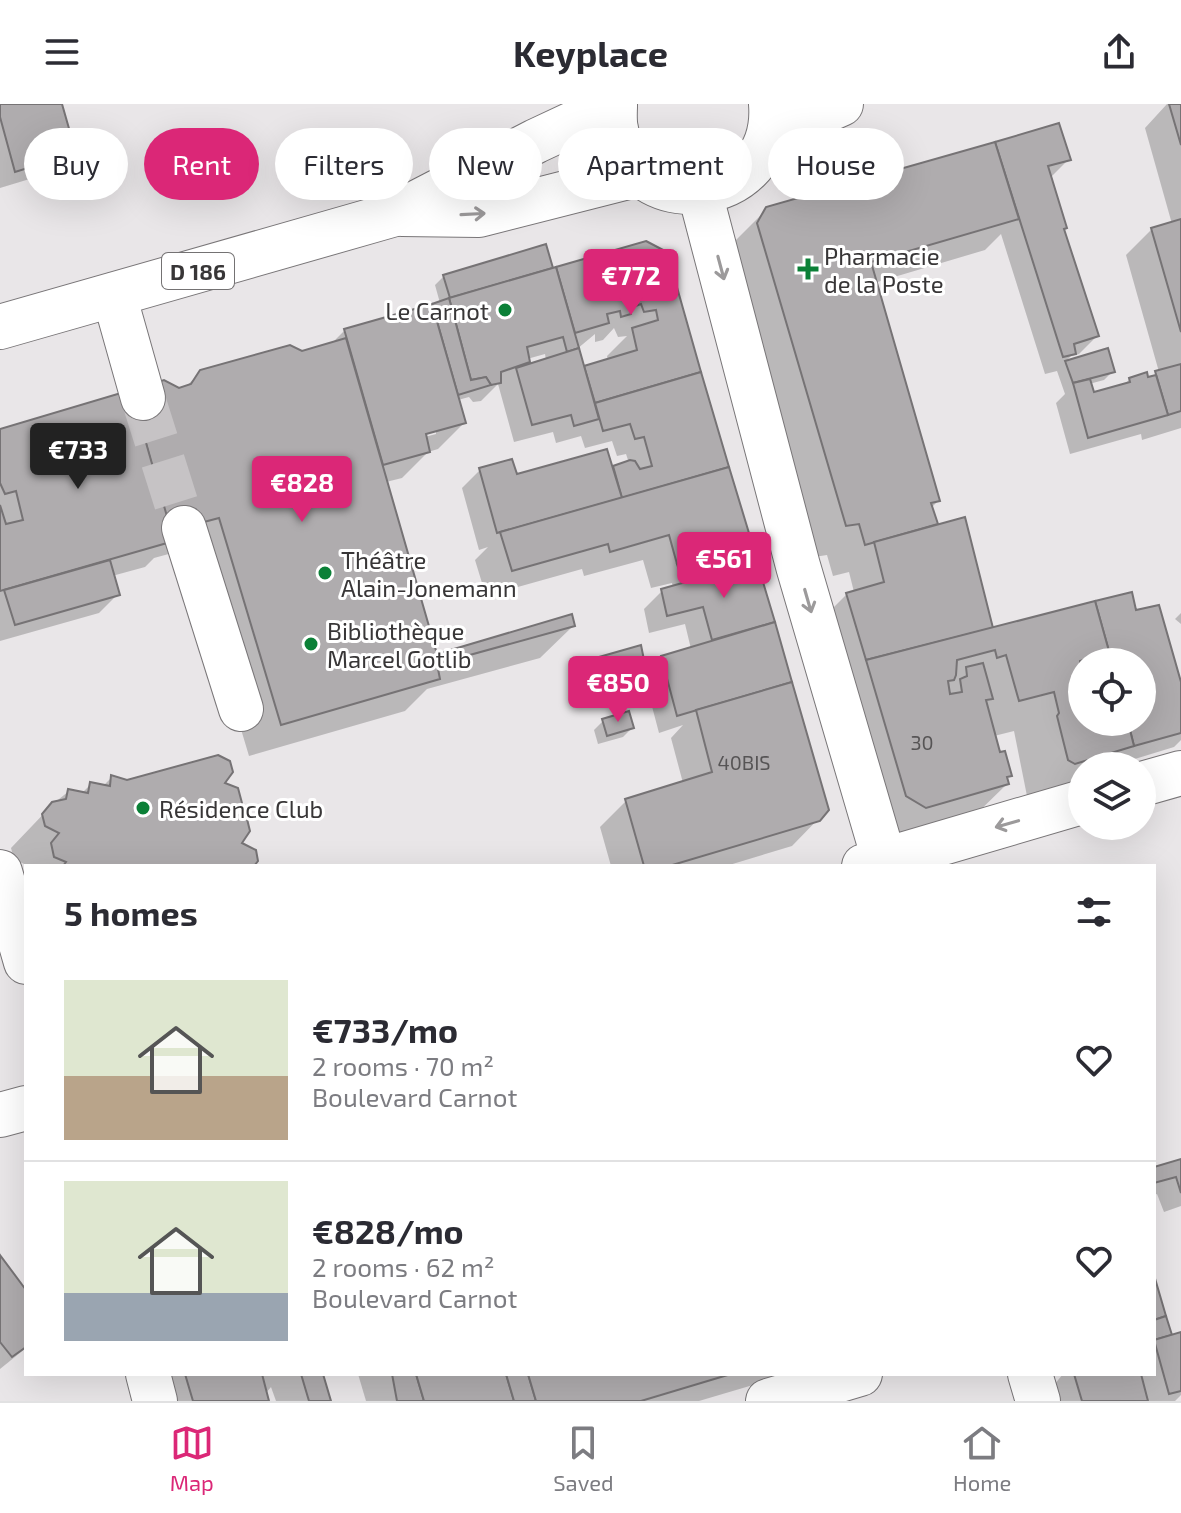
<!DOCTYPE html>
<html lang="en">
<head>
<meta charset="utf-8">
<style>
  :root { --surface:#fff; --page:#f7f7f7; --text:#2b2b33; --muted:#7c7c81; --line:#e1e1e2; --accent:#db2777 }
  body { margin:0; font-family:"Exo 2",sans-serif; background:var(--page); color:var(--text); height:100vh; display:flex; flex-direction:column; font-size:30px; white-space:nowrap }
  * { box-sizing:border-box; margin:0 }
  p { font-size:26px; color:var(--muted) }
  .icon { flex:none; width:44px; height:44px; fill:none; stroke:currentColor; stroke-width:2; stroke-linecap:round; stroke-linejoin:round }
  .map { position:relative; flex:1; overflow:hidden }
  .details { position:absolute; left:24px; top:760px; width:1132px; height:512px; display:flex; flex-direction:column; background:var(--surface); border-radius:0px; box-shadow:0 8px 32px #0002 }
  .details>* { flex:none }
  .banner { position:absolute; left:24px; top:24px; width:1134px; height:72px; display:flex; gap:16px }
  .tools { position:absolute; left:1068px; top:544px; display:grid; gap:16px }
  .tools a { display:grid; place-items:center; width:88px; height:88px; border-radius:50%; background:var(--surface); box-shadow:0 8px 32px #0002; font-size:40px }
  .price { position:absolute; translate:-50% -68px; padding:0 18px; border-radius:8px; background:var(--accent); color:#fff; font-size:26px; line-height:52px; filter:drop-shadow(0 2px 4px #0008) }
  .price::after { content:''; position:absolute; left:50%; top:48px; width:24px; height:18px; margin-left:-12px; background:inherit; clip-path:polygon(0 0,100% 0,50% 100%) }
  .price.current { background:#222; color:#fff }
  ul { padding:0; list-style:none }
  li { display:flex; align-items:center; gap:24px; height:200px; padding:0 40px }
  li+li { border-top:2px solid var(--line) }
  li span { display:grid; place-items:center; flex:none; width:224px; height:160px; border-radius:0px; color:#555 }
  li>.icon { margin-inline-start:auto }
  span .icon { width:96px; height:96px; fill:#fffc; stroke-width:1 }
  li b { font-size:34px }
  h2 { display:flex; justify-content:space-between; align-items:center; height:96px; padding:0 40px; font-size:34px }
  .tag { padding:0 28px; border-radius:36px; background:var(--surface); box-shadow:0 8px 32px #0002; font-size:28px; line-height:72px }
  .tag.current { background:var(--accent); color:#fff }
  header { display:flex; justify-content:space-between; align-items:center; height:104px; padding:0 40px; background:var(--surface); font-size:36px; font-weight:700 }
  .tab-bar { display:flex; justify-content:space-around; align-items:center; height:112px; border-top:2px solid var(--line); background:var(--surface); font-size:22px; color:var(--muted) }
  .tab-bar a { display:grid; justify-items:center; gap:4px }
  .tab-bar .current { color:var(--accent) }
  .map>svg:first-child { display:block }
  .shadow { fill:#0003; fill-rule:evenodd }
  .building { fill:#afacae; stroke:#767375; stroke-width:2 }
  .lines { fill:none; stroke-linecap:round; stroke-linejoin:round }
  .pedestrian-tunnel { stroke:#c6c3c5; stroke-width:44; stroke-dasharray:44 22; stroke-linecap:butt }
  .pedestrian-casing { stroke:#797678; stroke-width:46 }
  .minor-casing { stroke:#797678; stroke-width:46 }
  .primary-casing { stroke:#797678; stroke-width:46 }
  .pedestrian { stroke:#fff; stroke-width:44 }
  .minor { stroke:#fff; stroke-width:44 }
  .primary { stroke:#fff; stroke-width:44 }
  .oneway { stroke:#9c9a9b }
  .poi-dot { fill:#0b8037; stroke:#fff; stroke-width:3 }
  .labels { text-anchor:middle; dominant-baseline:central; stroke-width:6; stroke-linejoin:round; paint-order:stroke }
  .number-label { font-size:20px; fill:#565455 }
  .shield { fill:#fff; stroke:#747273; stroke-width:2 }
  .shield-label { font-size:22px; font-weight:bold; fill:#383637 }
  .poi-label { font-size:24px; fill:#383637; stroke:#fff; text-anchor:start }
</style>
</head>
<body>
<header><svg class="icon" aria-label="menu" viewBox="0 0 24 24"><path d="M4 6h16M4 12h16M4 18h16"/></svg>Keyplace<svg class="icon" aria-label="share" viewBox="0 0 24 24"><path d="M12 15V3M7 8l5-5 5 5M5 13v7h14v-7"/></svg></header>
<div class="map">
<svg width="1181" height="1297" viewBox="0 0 1181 1297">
  <rect width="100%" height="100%" fill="#e9e6e8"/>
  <g class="shadow">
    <path d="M0 0H60L74 48 56 67 0 84Z"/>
    <path d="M1167 0H1181V324L1142 336 1141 330 1070 350 1056 299 1065 290 1057 267 1045 270 1001 130 985 146 874 179 938 397 931 404 936 423 987 527 1135 509 1181 586V636L1174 643 1112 662H1082V685L1028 697 1014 627 994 632 999 650 1010 671 1006 676 1007 680 966 720 885 744 821 516 847 490 854 488 849 468 833 472 827 451 814 453 734 138 767 105 1058 21 1068 56 1050 74 1062 126 1097 232 1079 250 1071 252 1064 259 1106 247 1113 267 1104 276 1089 280 1092 291 1123 282 1130 275 1152 274 1159 268 1126 151 1152 125 1172 120 1145 24ZM1082 558H1142V618H1082Z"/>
    <path d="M646 139 750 440 827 706 792 742 726 762H611L600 723 626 697 683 679 671 634 683 621 659 629 644 572 662 553 691 545 685 520 649 529 644 505 662 487 673 484 672 479 651 484 643 456 584 472 582 465 486 492 475 456 488 443 479 446 462 384 480 366 515 372 611 364 629 359 626 350 617 352 612 337 585 344 581 332 556 339 553 328 514 338 498 280 481 297 473 298 469 293 458 296 464 319 438 345 428 348 402 374 386 378 436 552 573 522 540 554 427 585 405 607 249 652 187 445 154 454 145 463 112 472 117 491 99 509 0 537V327L179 286 184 285 201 267 302 249 330 241 345 226 440 199 435 181 444 172 552 166ZM614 224 618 233 627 232 607 252 608 257 583 266 577 245 595 230V238L603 236ZM545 250 546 256 528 261 527 255ZM436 326V330L417 335 416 331Z"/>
    <path d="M1181 509V520L1175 515Z"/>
    <path d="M642 555 633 564 581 580 577 567 586 558Z"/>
    <path d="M603 617 632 624 623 633 598 640 594 626Z"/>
    <path d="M111 674 127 679 222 680 240 740 252 762H28L14 755 11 744 53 700 69 687 81 690 91 680 102 683Z"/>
    <path d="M1181 1057V1102L1164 1108 1157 1090 1154 1091V1065Z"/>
    <path d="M0 1154 26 1189V1244L0 1265Z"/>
    <path d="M1154 1178 1165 1235 1181 1230V1291L1175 1297H1059L1054 1281 1063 1270H1154Z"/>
    <path d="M161 1270H321L329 1297H276L271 1283 265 1290 267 1297H152Z"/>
    <path d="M358 1270H790L699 1297H366Z"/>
  </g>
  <g class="building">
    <path d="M0 0H62L76 49 15 68 0 13Z"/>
    <path d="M1169 0H1181V41Z"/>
    <path d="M1059 19 1071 56 1048 62 1067 124 1064 125 1099 232 1074 240 1076 250 1063 253 995 38Z"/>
    <path d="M995 38 1019 115 871 158 940 397 931 399 938 420 865 441 859 420 846 422 757 119 766 103Z"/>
    <path d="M1181 115V228L1151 124Z"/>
    <path d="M646 137 667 148 701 268 595 299 584 262 637 246 632 224 658 216 656 206 644 208 641 200 630 204 631 210 621 213 620 207 607 210 609 219 575 229 556 163Z"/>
    <path d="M546 140 553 164 450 194 443 171Z"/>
    <path d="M556 163 579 244 567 248 563 233 527 243 530 258 501 268V279L491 281 486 273 471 276 449 194Z"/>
    <path d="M449 194 471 276 486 273 491 281 458 291 432 200Z"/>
    <path d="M432 200 466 319 426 330 430 348 383 361 344 225Z"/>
    <path d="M346 234 437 550 572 510 575 522 437 560 440 575 281 621 219 414 170 427 134 296 152 280 164 276 179 284 191 280 200 266 290 241 302 247Z"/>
    <path d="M579 244 599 315 574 322 571 311 532 321 516 264Z"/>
    <path d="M1108 244 1115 268 1073 279 1065 257Z"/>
    <path d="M1181 260V307L1168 311 1155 267Z"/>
    <path d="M701 268 729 363 622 394 613 362 630 356 635 357 640 365 652 362 644 333 635 335 630 320 603 327 595 299Z"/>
    <path d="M1147 268 1148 273 1156 271 1168 311 1088 334 1073 279 1090 275 1094 288 1130 278 1129 274Z"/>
    <path d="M131 286 174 437 0 487V401L6 420 23 416 16 387 5 390 0 379V325Z"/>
    <path d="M607 345 622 394 497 429 479 364 512 355 517 370Z"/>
    <path d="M729 363 752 439 677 460 669 431 610 448 608 440 512 467 500 428Z"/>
    <path d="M965 413 993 524 866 556 846 489 884 478 874 438Z"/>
    <path d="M752 439 757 458 683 479 677 460Z"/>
    <path d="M110 456 120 491 15 521 4 486Z"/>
    <path d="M757 458 775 518 712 536 703 503 667 512 661 485Z"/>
    <path d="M1132 488 1136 506 1159 501 1181 578V629L1134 642 1128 618H1142V558H1112L1095 497Z"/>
    <path d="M1095 497 1112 558H1091L1090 554 1080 557 1082 618H1128L1134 642 1075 660 1068 656 1057 612 1059 609 1054 588 1019 597 1006 551 997 554 995 546 957 556 956 571 954 576 948 577 950 590 962 588 960 575 967 572 966 563 983 559 993 595 986 596 1000 648 1005 647 1012 672 1007 673 1009 680 926 704 906 692 866 556Z"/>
    <path d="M775 518 792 578 677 612 661 552Z"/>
    <path d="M641 541 644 556 590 573 585 557Z"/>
    <path d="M792 578 829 706 820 717 669 762H644L625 695 712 668 696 606Z"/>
    <path d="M629 607 634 624 607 632 602 615Z"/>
    <path d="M218 651 230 657 233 668 225 679 238 684 242 699 234 709 247 715 250 727 242 739 256 746 258 757 254 762H63L66 758 54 753 51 739 59 729 45 722 42 710 52 698 66 695 68 685 88 689 90 678 110 682 111 671 127 676Z"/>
    <path d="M1181 1055V1089L1176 1073 1154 1079V1063Z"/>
    <path d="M0 1151 26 1186V1243L12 1253 0 1238Z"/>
    <path d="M1154 1171 1166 1212 1154 1216Z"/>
    <path d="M1166 1212 1172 1231 1154 1236V1216Z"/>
    <path d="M1181 1228V1287L1169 1290 1154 1236Z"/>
    <path d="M185 1270H262L269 1297H193Z"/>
    <path d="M301 1270H323L331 1297H309Z"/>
    <path d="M392 1270H416L424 1297H397Z"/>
    <path d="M416 1270H506L514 1297H424Z"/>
    <path d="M506 1270H528L536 1297H514Z"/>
    <path d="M528 1270H731L641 1297H536Z"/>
    <path d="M1074 1270H1141L1148 1297H1082Z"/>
  </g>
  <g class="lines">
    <path class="pedestrian-tunnel" d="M143 294 184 424"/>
    <g class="pedestrian-casing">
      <g id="pedestrian">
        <path d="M114 191 143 294"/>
        <path d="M184 424 241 605"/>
      </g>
    </g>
    <g class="minor-casing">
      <g id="minor">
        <path d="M700 89 798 462 886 762"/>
        <path d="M1142 680 1181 669"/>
        <path d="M864 762 1082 698"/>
        <path d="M0 768 26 858"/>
        <path d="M0 1011 26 1004"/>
        <path d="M148 1270 155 1297"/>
        <path d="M1030 1270 1038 1297"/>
        <path d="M768 1297 860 1270"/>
      </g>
    </g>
    <g class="primary-casing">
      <g id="primary">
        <path d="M615 0C615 8 614 17 616 25 630 119 779 105 771 0"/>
        <path d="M769 32 841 0"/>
        <path d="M402 110 479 111 640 70"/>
        <path d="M0 223 395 110 536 37 615 0"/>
      </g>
    </g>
    <use href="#pedestrian" class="pedestrian"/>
    <use href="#minor" class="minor"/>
    <use href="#primary" class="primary"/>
  </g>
  <defs><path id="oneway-shaft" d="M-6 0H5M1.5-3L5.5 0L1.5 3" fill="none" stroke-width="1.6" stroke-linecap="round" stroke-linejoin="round" transform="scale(2)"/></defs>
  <g class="oneway">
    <use href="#oneway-shaft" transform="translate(473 110) rotate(-3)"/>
    <use href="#oneway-shaft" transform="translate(721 164) rotate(75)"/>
    <use href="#oneway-shaft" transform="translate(808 497) rotate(74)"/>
    <use href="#oneway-shaft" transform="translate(1007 720) rotate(164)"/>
  </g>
  <g class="poi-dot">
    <path d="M804 153h8v8h8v8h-8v8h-8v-8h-8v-8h8z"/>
    <circle cx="505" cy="206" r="8"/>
    <circle cx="325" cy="469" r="8"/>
    <circle cx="311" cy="540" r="8"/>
    <circle cx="143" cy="704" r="8"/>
  </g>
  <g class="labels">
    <g class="number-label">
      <text x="922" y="638">30</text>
      <text x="744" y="658">40BIS</text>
    </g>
    <rect class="shield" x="162" y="149" width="72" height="36" rx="6"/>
    <g class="shield-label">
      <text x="198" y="167">D 186</text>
    </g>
    <g class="poi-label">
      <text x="824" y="151">Pharmacie<tspan x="824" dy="28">de la Poste</tspan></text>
      <text x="489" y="206" text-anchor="end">Le Carnot</text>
      <text x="341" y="455">Théâtre<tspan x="341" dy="28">Alain-Jonemann</tspan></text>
      <text x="327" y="526">Bibliothèque<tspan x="327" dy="28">Marcel Gotlib</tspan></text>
      <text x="159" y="704">Résidence Club</text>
    </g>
  </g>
</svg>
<div class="tools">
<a><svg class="icon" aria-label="locate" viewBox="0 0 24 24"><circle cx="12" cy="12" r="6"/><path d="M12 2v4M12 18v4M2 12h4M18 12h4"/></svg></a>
<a><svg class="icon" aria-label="layers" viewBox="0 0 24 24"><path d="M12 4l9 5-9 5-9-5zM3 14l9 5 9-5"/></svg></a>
</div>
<b class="price" style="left:631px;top:213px">€772</b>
<b class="price current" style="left:78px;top:387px">€733</b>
<b class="price" style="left:302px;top:420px">€828</b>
<b class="price" style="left:724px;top:496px">€561</b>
<b class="price" style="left:618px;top:620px">€850</b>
<div class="banner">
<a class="tag">Buy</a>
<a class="tag current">Rent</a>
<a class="tag">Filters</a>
<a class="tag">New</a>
<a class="tag">Apartment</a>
<a class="tag">House</a>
</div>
<section class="details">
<h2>5 homes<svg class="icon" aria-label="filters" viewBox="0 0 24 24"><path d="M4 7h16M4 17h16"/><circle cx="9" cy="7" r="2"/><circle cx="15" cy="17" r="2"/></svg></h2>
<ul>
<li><span style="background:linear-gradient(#dfe7d0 60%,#b9a48a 0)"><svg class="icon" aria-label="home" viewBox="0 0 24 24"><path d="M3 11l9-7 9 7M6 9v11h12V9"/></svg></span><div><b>€733/mo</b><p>2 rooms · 70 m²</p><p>Boulevard Carnot</p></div><svg class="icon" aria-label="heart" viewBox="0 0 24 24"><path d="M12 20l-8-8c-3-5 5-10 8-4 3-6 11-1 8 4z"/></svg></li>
<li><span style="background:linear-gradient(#dfe7d0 70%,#9aa5b1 0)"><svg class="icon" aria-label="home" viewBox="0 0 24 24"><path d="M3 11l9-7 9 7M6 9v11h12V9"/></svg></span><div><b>€828/mo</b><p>2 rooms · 62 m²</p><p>Boulevard Carnot</p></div><svg class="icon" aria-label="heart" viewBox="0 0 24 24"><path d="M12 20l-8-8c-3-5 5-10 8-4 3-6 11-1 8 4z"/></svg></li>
</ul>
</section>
</div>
<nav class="tab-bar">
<a class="current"><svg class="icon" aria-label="map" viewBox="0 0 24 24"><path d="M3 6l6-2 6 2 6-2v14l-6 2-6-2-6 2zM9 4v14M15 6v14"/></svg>Map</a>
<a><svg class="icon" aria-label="saved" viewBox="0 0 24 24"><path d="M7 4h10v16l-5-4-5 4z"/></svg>Saved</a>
<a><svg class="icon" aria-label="home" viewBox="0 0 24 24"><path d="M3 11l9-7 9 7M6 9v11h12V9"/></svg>Home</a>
</nav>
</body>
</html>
